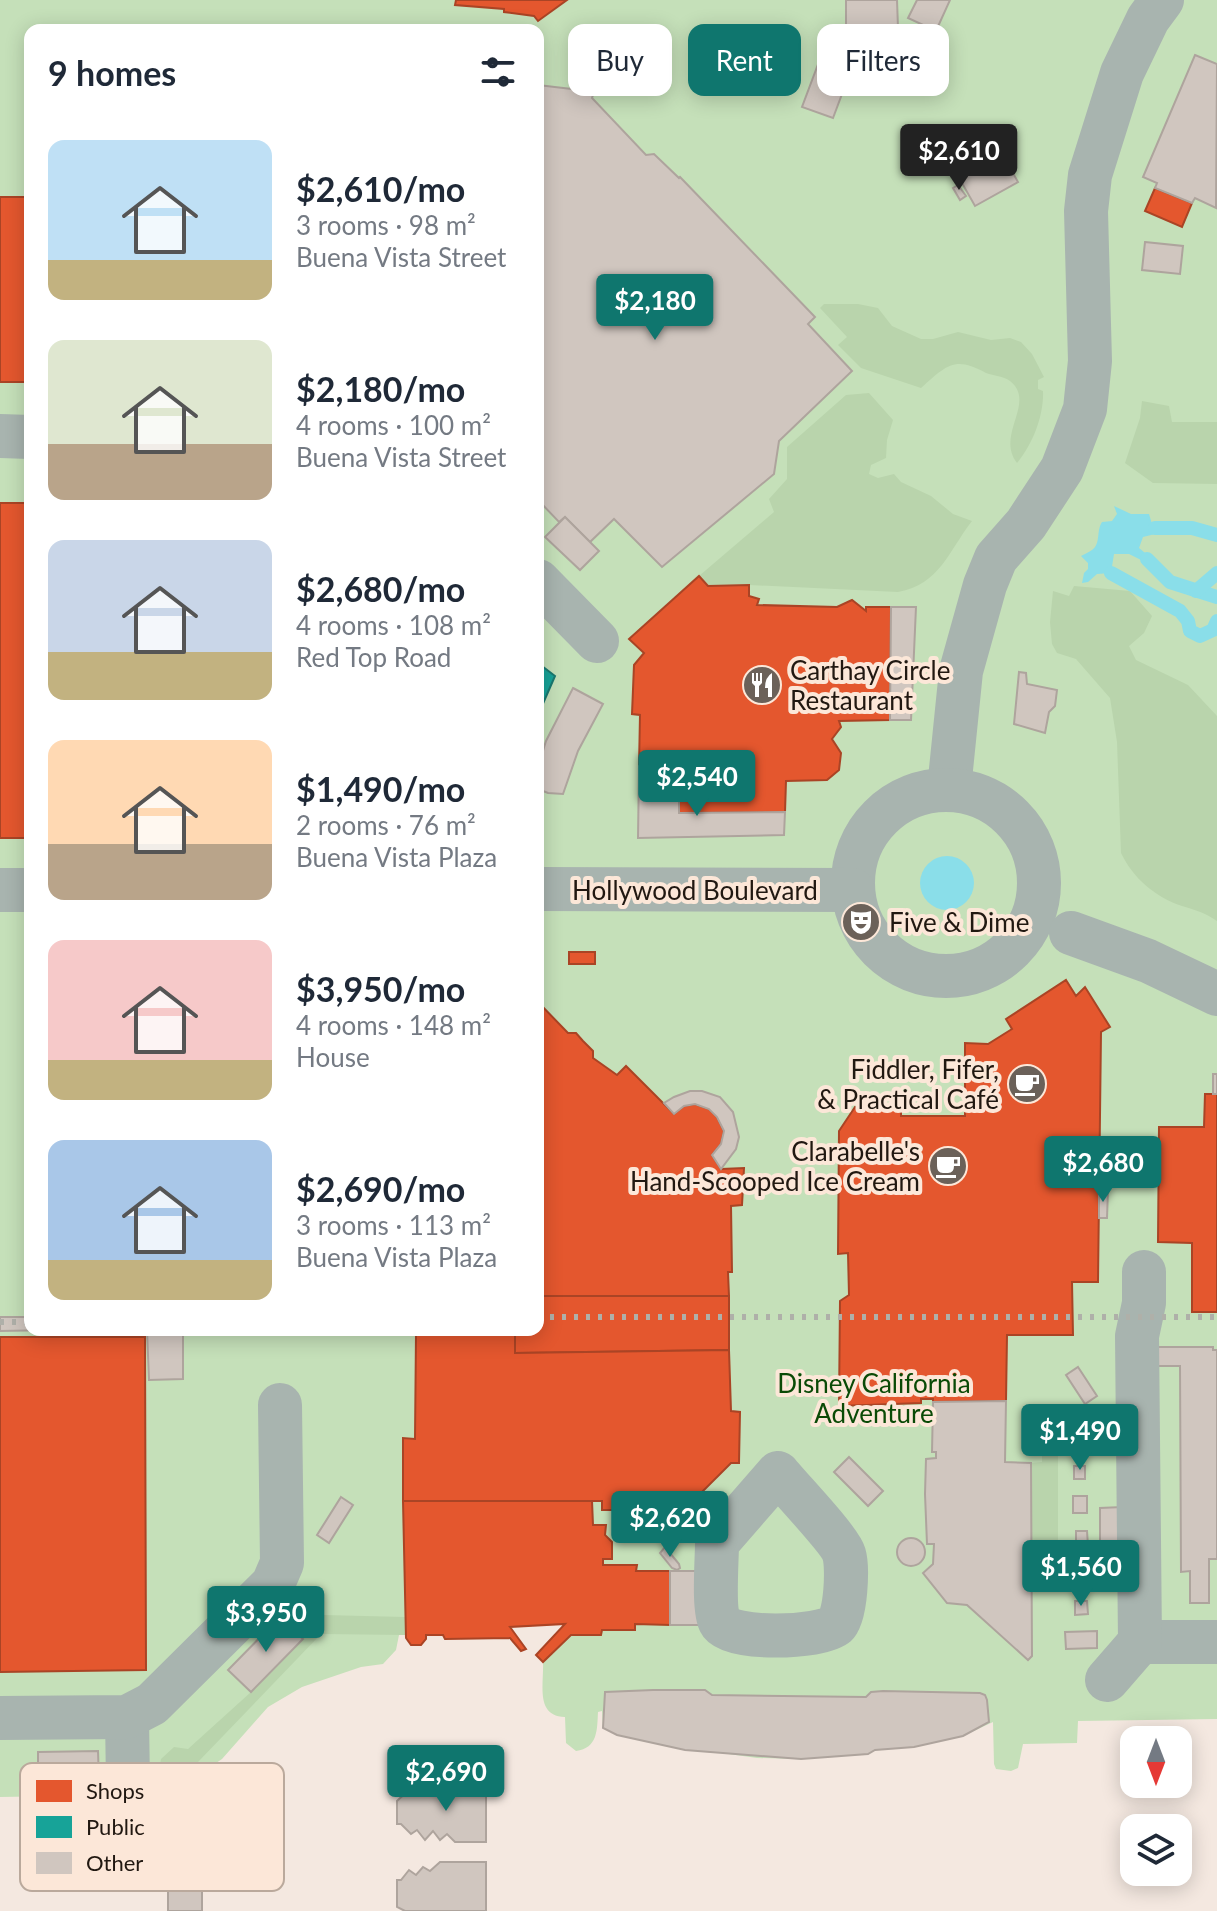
<!DOCTYPE html>
<html lang="en">
<head>
<meta charset="utf-8">
<style>
  :root { --surface:#fff; --page:#f6f6f7; --text:#1f2937; --muted:#747a83; --accent:#0f766e }
  body { margin:0; font-family:Lato,sans-serif; background:var(--page); color:var(--text); height:100vh; display:flex; flex-direction:column; font-size:30px; white-space:nowrap }
  * { box-sizing:border-box; margin:0 }
  p { font-size:26px; color:var(--muted) }
  .icon { flex:none; width:44px; height:44px; fill:none; stroke:currentColor; stroke-width:2; stroke-linecap:round; stroke-linejoin:round }
  .map { position:relative; flex:1; overflow:hidden }
  .sheet { position:absolute; left:24px; top:24px; width:520px; height:1312px; display:flex; flex-direction:column; background:var(--surface); border-radius:16px; box-shadow:0 4px 20px #0003 }
  .sheet>* { flex:none }
  .banner { position:absolute; left:568px; top:24px; width:528px; height:72px; display:flex; gap:16px }
  .needle { width:52px; rotate:180deg }
  .buttons { position:absolute; left:1120px; top:1726px; display:grid; gap:16px }
  .buttons a { display:grid; place-items:center; width:72px; height:72px; border-radius:16px; background:var(--surface); box-shadow:0 4px 20px #0003; font-size:40px }
  .price { position:absolute; translate:-50% -68px; padding:0 18px; border-radius:8px; background:var(--accent); color:#fff; font-size:26px; line-height:52px; filter:drop-shadow(0 2px 4px #0008) }
  .price::after { content:''; position:absolute; left:50%; top:48px; width:24px; height:18px; margin-left:-12px; background:inherit; clip-path:polygon(0 0,100% 0,50% 100%) }
  .price.selected { background:#222; color:#fff }
  ul { padding:0; list-style:none }
  li { display:flex; align-items:center; gap:24px; height:200px; padding:0 24px }
  li span { display:grid; place-items:center; flex:none; width:224px; height:160px; border-radius:16px; color:#555 }
  li>.icon { margin-inline-start:auto }
  span .icon { width:96px; height:96px; fill:#fffc; stroke-width:1 }
  li b { font-size:34px }
  h2 { display:flex; justify-content:space-between; align-items:center; height:96px; padding:0 24px; font-size:34px }
  .tag { padding:0 28px; border-radius:16px; background:var(--surface); box-shadow:0 4px 20px #0003; font-size:28px; line-height:72px }
  .tag.selected { background:var(--accent); color:#fff }
  .map>svg:first-child { display:block }
  .green { fill:#c5e0b9; fill-rule:evenodd }
  .forest { fill:#b9d4ac }
  .water { fill:#8adee9 }
  .shops { fill:#e4572e; stroke:#aa4425; stroke-width:2 }
  .public { fill:#17a398; stroke:#1a7970; stroke-width:2 }
  .lines { fill:none; stroke-linecap:round; stroke-linejoin:round }
  .stream { stroke:#8adee9; stroke-width:14 }
  .building { fill:#d0c6bf; stroke:#aea49d; stroke-width:2 }
  .minor { stroke:#a8b4af; stroke-width:44 }
  .rail { stroke:#afb0a9; stroke-width:6; stroke-dasharray:4 8; stroke-linecap:butt }
  .labels { text-anchor:middle; dominant-baseline:central; stroke-width:8; stroke-linejoin:round; paint-order:stroke }
  .poi-label { font-size:26px; fill:#211811; stroke:#fce7d8; text-anchor:start }
  .street-label { font-size:26px; fill:#211811; stroke:#fce7d8 }
  .park-label { font-size:26px; fill:#0a4a06; stroke:#fce7d8 }
  .key { fill:#fce7d8; stroke:#baa99c; stroke-width:2 }
  .key-label { font-size:22px; fill:#211811 }
</style>
</head>
<body>
<div class="map">
<svg width="1217" height="1911" viewBox="0 0 1217 1911">
  <rect width="100%" height="100%" fill="#f4e8e0"/>
  <path class="green" d="M0 0H1217V1719L1078 1721 1077 1743 1023 1744 1018 1768 1011 1771 996 1769 994 1764 993 1722 963 1736 914 1747 875 1750 868 1754 801 1759 757 1758 700 1750H685L617 1735 603 1728 602 1711 598 1712C597 1730 598 1748 576 1751L566 1743 565 1717C535 1716 544 1685 543 1662L571 1635 565 1624 510 1627 511 1563H404L406 1635H399L396 1650 383 1664 361 1667 302 1687 268 1707 222 1759 197 1776 160 1780 159 1784H64L59 1796 0 1797ZM30 30H538V1330H30Z"/>
  <g class="forest">
    <path d="M824 304H858L878 308 892 326 921 339H933L958 332 991 340 1010 338 1021 342 1032 354 1044 377 1038 380V389L1043 391C1044 415 1033 444 1017 463 995 435 1037 402 1010 381 1003 376 994 376 986 373 954 355 946 366 921 388L861 368 838 345 847 337 820 308Z"/>
    <path d="M869 393 893 420 887 440 886 458 871 465 869 474 878 478 894 474 901 482 931 496 953 514 972 521C948 552 940 584 898 592L749 585 708 586 699 576 774 512 769 499 787 479V447L846 395Z"/>
    <path d="M1142 401 1169 406 1172 422H1217V484L1153 483 1125 463 1140 418Z"/>
    <path d="M1074 586 1130 591 1152 616 1144 633 1129 646 1136 660 1188 685 1217 716V921C1205 913 1196 910 1182 906 1155 897 1133 878 1121 853L1117 742 1110 698 1076 659 1057 653 1052 644 1050 622 1053 591 1069 596Z"/>
    <path d="M1042 1440H1058V1569H1031V1463L1042 1462Z"/>
    <path d="M324 1615 405 1617 406 1635 321 1634 198 1762 186 1771 159 1772 161 1759 174 1747 188 1749 251 1692Z"/>
  </g>
  <g class="water">
    <path d="M1114 506 1131 514H1149L1155 534 1143 537 1139 548 1150 557 1143 561 1129 554H1114L1111 573 1097 574 1088 582 1082 583 1084 573 1088 569V563L1081 556C1085 554 1089 552 1092 550 1101 544 1096 531 1102 522L1112 521 1117 514Z"/>
    <circle cx="947" cy="883" r="27"/>
  </g>
  <g class="shops">
    <path d="M456 0H567L538 21 534 16 504 12V9L455 5Z"/>
    <path d="M1155 188 1192 203 1182 227 1145 211Z"/>
    <rect x="0" y="197" width="30" height="185"/>
    <path d="M0 503H30V826L28 838H0Z"/>
    <path d="M699 576 708 586 749 585V596L759 599 757 605 837 607 852 600 866 611V607H891L890 720 839 721 841 727 832 739 841 753 839 770 827 780 786 781 785 812 679 813V791L656 790V782L639 767 640 715 632 714 634 665 644 653 629 639Z"/>
    <rect x="569" y="952" width="26" height="12"/>
    <path d="M1066 980 1076 996 1085 987 1110 1027 1101 1032 1098 1282H1072L1073 1335H1007L1006 1401 933 1402V1399H921V1403L839 1406 840 1301 849 1295 848 1253 838 1254 839 1131 855 1107 901 1108V1116H965V1043L988 1044 1012 1029 1006 1019Z"/>
    <path d="M538 1002 568 1033H576L583 1041 593 1051V1058L617 1075 626 1066 674 1114 684 1106 695 1104 709 1109 717 1117 724 1131 721 1144 712 1155 721 1169 744 1168 742 1205 731 1206 732 1272H728L729 1296H538Z"/>
    <path d="M1205 1094H1217V1312H1192V1243L1158 1242 1159 1127H1204Z"/>
    <path d="M538 1296H729V1350L515 1353V1330H538Z"/>
    <path d="M515 1332V1353L729 1350 731 1411 740 1412 739 1463H731L697 1497H693V1503L644 1502 643 1510H602V1501H403V1438L415 1439 416 1334Z"/>
    <path d="M0 1337H145L146 1670 0 1672Z"/>
    <path d="M403 1501H592L593 1525H606L605 1535 612 1542V1559H603V1565H637L636 1571H670V1625L635 1624V1630H602L601 1635H571L543 1662 536 1655 565 1624 510 1627 526 1649 521 1651 510 1638 445 1639 443 1635H426V1639L421 1645H411L406 1638Z"/>
  </g>
  <path class="public" d="M538 663 555 676 538 715Z"/>
  <g class="lines">
    <g class="stream">
      <path d="M1155 528H1192L1217 535"/>
      <path d="M1147 559 1170 582 1217 597"/>
      <path d="M1111 573 1180 611 1188 621 1190 631 1200 636 1213 630 1217 621"/>
      <path d="M1196 591 1217 573"/>
    </g>
  </g>
  <g class="building">
    <path d="M846 0H897L898 28 846 30Z"/>
    <path d="M917 0H950L936 31 908 18Z"/>
    <path d="M1195 55 1217 64 1216 208 1195 198 1192 203 1155 188 1157 183 1143 177Z"/>
    <path d="M839 56 851 59 846 69 836 66Z"/>
    <path d="M820 59 851 70 833 118 802 107Z"/>
    <path d="M538 85 580 90 593 95 592 98 646 155 654 154 679 178 680 177 815 317 808 324 852 371 779 441 774 474 662 567 614 519 590 542 565 517 559 522 538 500Z"/>
    <path d="M1001 152 1018 182 975 206 958 176Z"/>
    <path d="M958 185 966 196 960 200 953 188Z"/>
    <path d="M1145 242 1183 246 1180 274 1142 270Z"/>
    <path d="M565 517 599 551 580 570 545 537Z"/>
    <path d="M891 607H916L911 720H890Z"/>
    <path d="M1019 672 1026 673 1027 684 1057 690 1055 706 1049 712 1045 733 1014 724Z"/>
    <path d="M573 688 603 704 578 751 563 794 548 793 538 789V767L546 741Z"/>
    <path d="M639 767 656 782V790L679 791V813L785 812 784 835 638 838Z"/>
    <rect x="1213" y="1074" width="4" height="20"/>
    <path d="M690 1091H702L720 1097 733 1112 739 1137 736 1149 721 1169 712 1155 721 1144 724 1131 717 1117 709 1109 695 1104 684 1106 674 1114 664 1103 674 1097Z"/>
    <path d="M1099 1190H1108L1107 1218H1099Z"/>
    <path d="M0 1317H30V1330H54L0 1331Z"/>
    <path d="M147 1330H183V1379L149 1380Z"/>
    <path d="M1158 1347H1213V1350H1217V1559H1209V1603H1190V1571L1181 1572 1180 1366H1158Z"/>
    <path d="M1078 1367 1097 1396 1085 1404 1066 1375Z"/>
    <path d="M1006 1401 1005 1462 1031 1463 1032 1656 1028 1660 967 1605 947 1603 923 1573 933 1564 934 1544H927L925 1494 926 1459 936 1458V1452H932L933 1402Z"/>
    <rect x="1074" y="1443" width="20" height="11"/>
    <path d="M849 1457 883 1491 868 1506 834 1472Z"/>
    <rect x="1074" y="1466" width="11" height="13"/>
    <rect x="1073" y="1496" width="14" height="17"/>
    <path d="M341 1497 353 1505 329 1543 317 1535Z"/>
    <path d="M1122 1507 1123 1570 1100 1571V1508Z"/>
    <path d="M1076 1531H1087L1088 1546H1076Z"/>
    <circle cx="911" cy="1552" r="14"/>
    <path d="M665 1547 679 1564 680 1568 677 1570 672 1568 660 1553Z"/>
    <rect x="1075" y="1565" width="13" height="16"/>
    <path d="M670 1571H706L705 1625H670Z"/>
    <path d="M1075 1601H1087L1088 1614 1075 1615Z"/>
    <path d="M280 1617 303 1639 251 1692 228 1670Z"/>
    <path d="M1097 1631V1648L1066 1649 1065 1632Z"/>
    <path d="M653 1690H705L712 1695 866 1697 871 1692 883 1691 980 1693 985 1695 987 1700 989 1722 963 1736 914 1747 875 1750 868 1754 801 1759 685 1750 617 1735 603 1728 605 1692Z"/>
    <path d="M98 1751 99 1781 38 1782V1752Z"/>
    <rect x="168" y="1785" width="34" height="126"/>
    <path d="M423 1785 432 1792 438 1785 447 1793 455 1786 486 1785V1842H455L447 1834 440 1840 433 1831 425 1840 417 1830 411 1834 401 1824H397V1801L410 1789 414 1793Z"/>
    <path d="M440 1862H486V1911H405L397 1907V1880H401L409 1870 416 1875 423 1867 430 1871Z"/>
  </g>
  <g class="lines">
    <g class="minor">
      <path d="M0 436 30 437"/>
      <path d="M538 581 597 641"/>
      <path d="M949 789 961 671 985 585 996 558 1026 524 1062 469 1085 409 1090 361 1086 211 1090 175 1122 73 1148 19 1162 0"/>
      <circle cx="946" cy="883" r="93"/>
      <path d="M538 889 853 890"/>
      <path d="M0 890H30"/>
      <path d="M1071 933 1148 961 1217 994"/>
      <path d="M778 1473C790 1488 840 1540 844 1554 848 1567 846 1616 836 1625 821 1638 729 1641 720 1622 713 1609 717 1560 717 1543Z"/>
      <path d="M1140 1642H1217"/>
      <path d="M1107 1680 1140 1642 1137 1336 1144 1303V1272"/>
      <path d="M127 1717 128 1784"/>
      <path d="M0 1718 127 1717 152 1704 273 1584 282 1563 280 1405"/>
    </g>
    <g class="rail">
      <path d="M538 1317H1217"/>
      <path d="M0 1322H30"/>
    </g>
  </g>
  <defs>
    <g id="restaurant-disc" transform="scale(2)"><circle r="9.5" fill="#6b6159" stroke="#fce7d8"/><path d="M-5-6h1v4h1v-4h1v4h1v-4h1v5L-1.5 .5V6h-2V.5L-5-1ZM5-6V6H3V1.5H1.5Q1.5-4 5-6Z" fill="#fff"/></g>
    <g id="theatre-disc" transform="scale(2)"><circle r="9.5" fill="#6b6159" stroke="#fce7d8"/><path d="M-5-5.5Q0-4 5-5.5V0Q5 5 0 6Q-5 5-5 0ZM-3.3-2.5H-1v1.5H-3.3ZM1-2.5H3.3v1.5H1ZM-2.8 1Q0 5.5 2.8 1Z" fill="#fff"/></g>
    <g id="cafe-disc" transform="scale(2)"><circle r="9.5" fill="#6b6159" stroke="#fce7d8"/><path d="M-5.5-4.5H6V0H3Q3 3.5 0 3.5H-2.5Q-5.5 3.5-5.5 0ZM3-3.2v2h1.7v-2ZM-6 4.5H4V6H-6Z" fill="#fff"/></g>
  </defs>
  <g fill-rule="evenodd">
    <use href="#restaurant-disc" x="762" y="685"/>
    <use href="#theatre-disc" x="861" y="922"/>
    <use href="#cafe-disc" x="1027" y="1084"/>
    <use href="#cafe-disc" x="948" y="1166"/>
  </g>
  <g class="labels">
    <g class="poi-label">
      <text x="790" y="670">Carthay Circle<tspan x="790" dy="30">Restaurant</tspan></text>
      <text x="889" y="922">Five &amp; Dime</text>
      <text x="999" y="1069" text-anchor="end">Fiddler, Fifer,<tspan x="999" dy="30">&amp; Practical Café</tspan></text>
      <text x="920" y="1151" text-anchor="end">Clarabelle's<tspan x="920" dy="30">Hand-Scooped Ice Cream</tspan></text>
    </g>
    <g class="street-label">
      <text x="695" y="890">Hollywood Boulevard</text>
    </g>
    <g class="park-label">
      <text x="874" y="1383">Disney California<tspan x="874" dy="30">Adventure</tspan></text>
    </g>
  </g>
  <rect x="20" y="1763" width="264" height="128" rx="12" class="key"/>
  <rect x="36" y="1780" width="36" height="22" fill="#e4572e"/>
  <rect x="36" y="1816" width="36" height="22" fill="#17a398"/>
  <rect x="36" y="1852" width="36" height="22" fill="#d0c6bf"/>
  <g class="key-label">
    <text x="86" y="1799">Shops</text>
    <text x="86" y="1835">Public</text>
    <text x="86" y="1871">Other</text>
  </g>
</svg>
<div class="buttons">
<a><svg class="needle" viewBox="-14 -14 28 28"><path d="M0-13l5 13h-10z" fill="#e53935"/><path d="M0 13l5-13h-10z" fill="#747a83"/></svg></a>
<a><svg class="icon" aria-label="layers" viewBox="0 0 24 24"><path d="M12 4l9 5-9 5-9-5zM3 14l9 5 9-5"/></svg></a>
</div>
<b class="price selected" style="left:959px;top:192px">$2,610</b>
<b class="price" style="left:655px;top:342px">$2,180</b>
<b class="price" style="left:697px;top:818px">$2,540</b>
<b class="price" style="left:1103px;top:1204px">$2,680</b>
<b class="price" style="left:1080px;top:1472px">$1,490</b>
<b class="price" style="left:670px;top:1559px">$2,620</b>
<b class="price" style="left:1081px;top:1608px">$1,560</b>
<b class="price" style="left:266px;top:1654px">$3,950</b>
<b class="price" style="left:446px;top:1813px">$2,690</b>
<div class="banner">
<a class="tag">Buy</a>
<a class="tag selected">Rent</a>
<a class="tag">Filters</a>
</div>
<section class="sheet">
<h2>9 homes<svg class="icon" aria-label="filters" viewBox="0 0 24 24"><path d="M4 7h16M4 17h16"/><circle cx="9" cy="7" r="2"/><circle cx="15" cy="17" r="2"/></svg></h2>
<ul>
<li><span style="background:linear-gradient(#bfe0f5 75%,#c2b280 0)"><svg class="icon" aria-label="home" viewBox="0 0 24 24"><path d="M3 11l9-7 9 7M6 9v11h12V9"/></svg></span><div><b>$2,610/mo</b><p>3 rooms · 98 m²</p><p>Buena Vista Street</p></div></li>
<li><span style="background:linear-gradient(#dfe7d0 65%,#b9a48a 0)"><svg class="icon" aria-label="home" viewBox="0 0 24 24"><path d="M3 11l9-7 9 7M6 9v11h12V9"/></svg></span><div><b>$2,180/mo</b><p>4 rooms · 100 m²</p><p>Buena Vista Street</p></div></li>
<li><span style="background:linear-gradient(#c9d6e8 70%,#c2b280 0)"><svg class="icon" aria-label="home" viewBox="0 0 24 24"><path d="M3 11l9-7 9 7M6 9v11h12V9"/></svg></span><div><b>$2,680/mo</b><p>4 rooms · 108 m²</p><p>Red Top Road</p></div></li>
<li><span style="background:linear-gradient(#ffd9b3 65%,#b9a48a 0)"><svg class="icon" aria-label="home" viewBox="0 0 24 24"><path d="M3 11l9-7 9 7M6 9v11h12V9"/></svg></span><div><b>$1,490/mo</b><p>2 rooms · 76 m²</p><p>Buena Vista Plaza</p></div></li>
<li><span style="background:linear-gradient(#f6c9c9 75%,#c2b280 0)"><svg class="icon" aria-label="home" viewBox="0 0 24 24"><path d="M3 11l9-7 9 7M6 9v11h12V9"/></svg></span><div><b>$3,950/mo</b><p>4 rooms · 148 m²</p><p>House</p></div></li>
<li><span style="background:linear-gradient(#a9c7e8 75%,#c2b280 0)"><svg class="icon" aria-label="home" viewBox="0 0 24 24"><path d="M3 11l9-7 9 7M6 9v11h12V9"/></svg></span><div><b>$2,690/mo</b><p>3 rooms · 113 m²</p><p>Buena Vista Plaza</p></div></li>
</ul>
</section>
</div>
</body>
</html>
